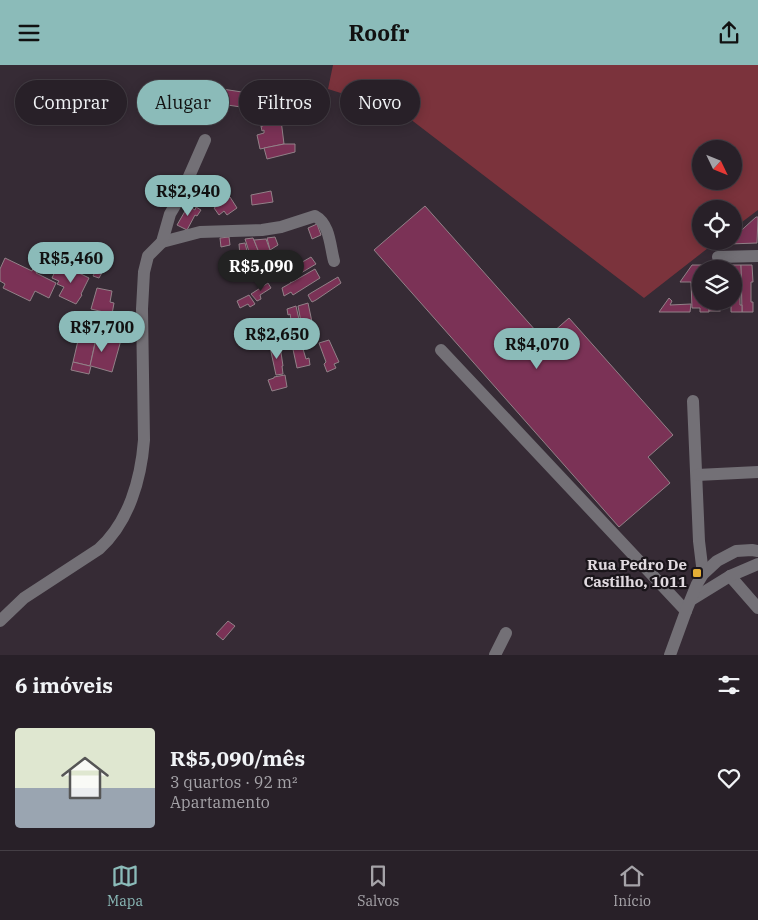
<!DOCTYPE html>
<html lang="pt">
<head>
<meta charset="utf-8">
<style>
  :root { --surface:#282028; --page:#302830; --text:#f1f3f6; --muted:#a5a3a8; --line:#443e45; --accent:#8bbbb9 }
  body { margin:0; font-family:"IBM Plex Serif",serif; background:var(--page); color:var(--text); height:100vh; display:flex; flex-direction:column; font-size:19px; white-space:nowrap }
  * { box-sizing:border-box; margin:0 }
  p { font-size:16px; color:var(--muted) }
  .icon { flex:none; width:28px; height:28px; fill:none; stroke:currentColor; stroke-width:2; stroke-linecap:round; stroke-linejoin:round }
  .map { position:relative; height:590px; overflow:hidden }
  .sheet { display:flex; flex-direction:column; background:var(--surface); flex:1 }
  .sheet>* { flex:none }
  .guide { position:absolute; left:15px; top:15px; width:500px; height:45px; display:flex; gap:10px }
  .needle { width:32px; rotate:133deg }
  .controls { position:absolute; left:692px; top:75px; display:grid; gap:10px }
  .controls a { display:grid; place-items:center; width:50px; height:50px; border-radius:50%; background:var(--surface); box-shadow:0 2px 12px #0003,0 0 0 1px var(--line); font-size:25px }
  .price { position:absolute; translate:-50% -42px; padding:0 11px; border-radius:18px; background:var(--accent); color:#111; font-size:16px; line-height:32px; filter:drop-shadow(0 1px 2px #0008) }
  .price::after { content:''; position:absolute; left:50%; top:30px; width:15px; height:11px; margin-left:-8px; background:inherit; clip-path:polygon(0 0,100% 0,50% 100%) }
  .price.selected { background:#222; color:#fff }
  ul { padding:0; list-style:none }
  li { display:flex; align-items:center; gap:15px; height:125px; padding:0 15px }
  li span { display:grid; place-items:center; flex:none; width:140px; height:100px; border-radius:5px; color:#555 }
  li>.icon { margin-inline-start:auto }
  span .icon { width:60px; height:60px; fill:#fffc; stroke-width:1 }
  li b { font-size:21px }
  h2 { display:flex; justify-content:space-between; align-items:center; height:60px; padding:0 15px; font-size:21px }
  .chip { padding:0 18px; border-radius:22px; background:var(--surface); box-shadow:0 2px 12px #0003,0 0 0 1px var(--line); font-size:18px; line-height:45px }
  .chip.selected { background:var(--accent); color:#111 }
  header { display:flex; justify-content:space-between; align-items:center; height:65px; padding:0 15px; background:var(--accent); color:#111; font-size:22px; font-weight:700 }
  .menu { display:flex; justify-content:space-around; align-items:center; height:70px; border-top:1px solid var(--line); background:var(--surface); font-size:14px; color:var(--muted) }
  .menu a { display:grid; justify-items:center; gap:2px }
  .menu .selected { color:var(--accent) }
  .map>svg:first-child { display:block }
  .green { fill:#7b333c; fill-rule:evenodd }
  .building { fill:#7b3256; stroke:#928188 }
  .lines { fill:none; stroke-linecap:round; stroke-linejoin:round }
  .minor { stroke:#737076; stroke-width:12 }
  .poi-dot { fill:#e4ae35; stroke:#1a151a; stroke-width:2 }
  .labels { text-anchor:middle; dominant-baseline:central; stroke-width:4.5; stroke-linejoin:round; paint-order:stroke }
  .poi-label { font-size:15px; font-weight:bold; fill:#e0d9df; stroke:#1a151a; text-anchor:end }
</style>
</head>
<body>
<header><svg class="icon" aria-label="menu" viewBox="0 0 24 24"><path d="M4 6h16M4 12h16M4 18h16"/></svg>Roofr<svg class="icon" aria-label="share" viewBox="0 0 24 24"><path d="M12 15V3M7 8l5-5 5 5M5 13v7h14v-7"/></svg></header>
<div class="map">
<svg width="758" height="590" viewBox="0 0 758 590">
  <rect width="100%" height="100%" fill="#362b35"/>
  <path class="green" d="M333 0H758V145L734 163V144H701V176H717L644 233 401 47 328 24ZM701 84H734V116H701Z"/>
  <g class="building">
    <path d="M209 22 242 27 241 42 207 37Z"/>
    <path d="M269 47V48L280 47 284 79 260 84 257 70 264 68V65L262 66 261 61H263L260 49Z"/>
    <path d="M284 79H295V87L267 94 264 83Z"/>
    <path d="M271 126 273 137 252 140 251 130Z"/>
    <path d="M230 132 237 143 227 150 224 146 219 150 214 143Z"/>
    <path d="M188 141 195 145 196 142 201 145 197 151 195 150 187 165 177 160Z"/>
    <path d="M425 141 544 275 569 253 673 370 648 392 670 418 619 462 374 185Z"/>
    <path d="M756 152H758L757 178 729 179V176H734V172Z"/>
    <path d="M317 159 321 170 312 174 308 163Z"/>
    <path d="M229 172 230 180 221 182 220 173Z"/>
    <path d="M275 172 278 180 270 185 267 173Z"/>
    <path d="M253 173 260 190 252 196 245 174Z"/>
    <path d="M266 174 270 185 260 190 254 175Z"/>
    <path d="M245 178 247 186 243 187 244 190 240 191 239 179Z"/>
    <path d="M103 192 109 195 99 213 93 211Z"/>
    <path d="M311 192 316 199 296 211 297 215 291 218 285 207Z"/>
    <path d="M5 193 32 206 33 203 38 205 36 208 56 218 49 233 35 226 30 236 3 223 5 219 0 216V204Z"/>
    <path d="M692 200H708V204H701V236H709V247H700V243H692L691 217H680Z"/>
    <path d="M731 200H741L742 213H739L740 220H734V204H731Z"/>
    <path d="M741 200H752L753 217H751V237H753V247H742Z"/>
    <path d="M57 202 65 206 67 202 89 213 81 229 82 230 76 239 59 231 64 222 57 219 59 216 52 213Z"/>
    <path d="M315 204 320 213 293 230 291 227 284 231 282 223Z"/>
    <path d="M338 212 341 218 316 235 312 237 310 234 308 230 311 228Z"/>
    <path d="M268 218 271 223 260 230 261 234 257 236 251 229Z"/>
    <path d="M734 222H740V240H742V247H731V236H734Z"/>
    <path d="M97 223 112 226 110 237 114 238 112 249 91 244Z"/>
    <path d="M249 230 255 239 250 242 248 239 240 243 237 236Z"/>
    <path d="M669 233 672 236 670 240 691 239 690 247H659Z"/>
    <rect x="709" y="236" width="11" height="10"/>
    <path d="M308 238 312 257 303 259 302 256 301 257 298 241Z"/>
    <path d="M296 241 300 259 292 260 290 249 288 250 287 244Z"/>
    <path d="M84 250 100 254 90 301 73 297Z"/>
    <path d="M99 261 110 262 108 270 121 275 112 307 91 301 89 309 71 305 73 297 90 301Z"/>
    <path d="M304 271 307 283 303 284 306 294 309 293 310 300 297 303 291 275Z"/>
    <path d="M329 275 339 297 334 299 336 303 327 307 324 299 326 297 319 278Z"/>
    <path d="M280 281 283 301H282L283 309 276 310 270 282Z"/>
    <path d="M285 310 287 322 272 326 268 315 274 313V312Z"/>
    <path d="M228 556 235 561 223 575 216 569Z"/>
  </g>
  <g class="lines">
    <g class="minor">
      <path d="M162 177 200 167 262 165 281 162 315 151C330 159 330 181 334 196"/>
      <path d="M718 192 758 191"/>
      <path d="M441 285 686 546"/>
      <path d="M693 336 699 476 703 509"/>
      <path d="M697 410 758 407"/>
      <path d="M730 511 758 543"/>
      <path d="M691 535 730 511 758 499"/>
      <path d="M0 556 24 533 99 484C129 457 141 414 144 375L142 244 144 207 148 191 162 177 170 149 180 132 205 75"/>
      <path d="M495 590 506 568"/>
      <path d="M670 590 686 546 697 519 703 509 717 496 736 486 752 485 758 486"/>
    </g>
  </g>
  <rect class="poi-dot" x="692" y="503" width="10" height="10" rx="2.5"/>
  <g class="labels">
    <g class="poi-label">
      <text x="687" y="499">Rua Pedro De<tspan x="687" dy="17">Castilho, 1011</tspan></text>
    </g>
  </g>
</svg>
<div class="controls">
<a><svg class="needle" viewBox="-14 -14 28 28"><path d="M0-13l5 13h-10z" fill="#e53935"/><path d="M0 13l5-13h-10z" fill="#a5a3a8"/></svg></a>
<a><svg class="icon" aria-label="locate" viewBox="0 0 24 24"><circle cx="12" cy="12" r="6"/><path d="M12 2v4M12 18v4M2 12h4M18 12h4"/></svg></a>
<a><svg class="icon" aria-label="layers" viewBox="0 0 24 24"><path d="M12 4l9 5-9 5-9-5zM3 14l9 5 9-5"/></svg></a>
</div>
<b class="price" style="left:188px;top:152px">R$2,940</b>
<b class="price" style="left:71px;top:219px">R$5,460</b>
<b class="price selected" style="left:261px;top:227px">R$5,090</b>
<b class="price" style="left:102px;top:288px">R$7,700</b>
<b class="price" style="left:277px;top:295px">R$2,650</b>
<b class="price" style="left:537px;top:305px">R$4,070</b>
<div class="guide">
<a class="chip">Comprar</a>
<a class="chip selected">Alugar</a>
<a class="chip">Filtros</a>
<a class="chip">Novo</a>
</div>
</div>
<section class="sheet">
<h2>6 imóveis<svg class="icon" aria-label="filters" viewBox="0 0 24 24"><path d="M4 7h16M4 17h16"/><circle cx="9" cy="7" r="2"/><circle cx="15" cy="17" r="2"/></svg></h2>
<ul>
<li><span style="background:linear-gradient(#dfe7d0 60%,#9aa5b1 0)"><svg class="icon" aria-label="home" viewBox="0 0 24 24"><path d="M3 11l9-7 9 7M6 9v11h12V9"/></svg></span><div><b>R$5,090/mês</b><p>3 quartos · 92 m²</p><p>Apartamento</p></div><svg class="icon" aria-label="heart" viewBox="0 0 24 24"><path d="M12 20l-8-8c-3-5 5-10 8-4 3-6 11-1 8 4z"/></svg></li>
</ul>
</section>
<nav class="menu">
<a class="selected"><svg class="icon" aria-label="map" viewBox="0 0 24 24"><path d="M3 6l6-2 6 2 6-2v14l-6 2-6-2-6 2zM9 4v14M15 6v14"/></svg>Mapa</a>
<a><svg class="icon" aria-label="saved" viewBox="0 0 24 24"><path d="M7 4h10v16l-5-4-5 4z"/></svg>Salvos</a>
<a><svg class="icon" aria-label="home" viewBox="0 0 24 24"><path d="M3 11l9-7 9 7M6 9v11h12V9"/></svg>Início</a>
</nav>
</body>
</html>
